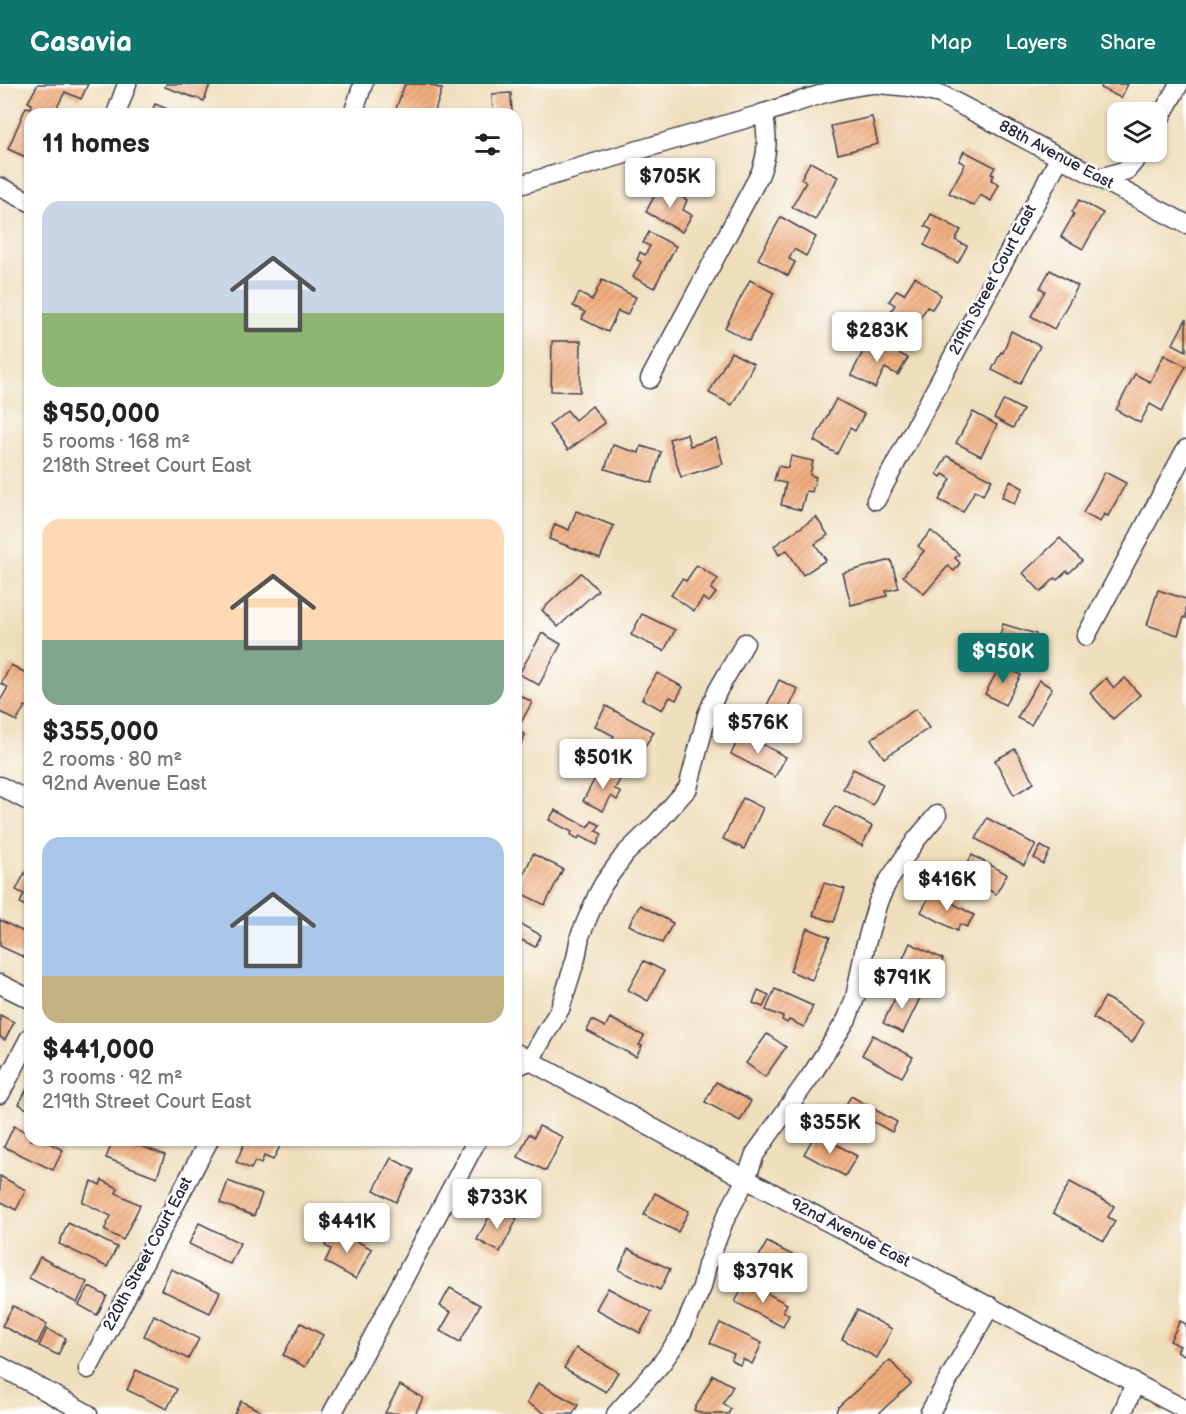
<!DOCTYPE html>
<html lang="en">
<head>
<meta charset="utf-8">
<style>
  :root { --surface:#fff; --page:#f6f6f6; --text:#222; --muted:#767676; --accent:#0f766e }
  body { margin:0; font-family:"Balsamiq Sans",sans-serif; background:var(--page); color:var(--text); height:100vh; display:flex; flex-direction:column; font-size:22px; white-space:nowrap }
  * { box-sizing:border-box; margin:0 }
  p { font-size:20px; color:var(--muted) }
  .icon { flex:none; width:33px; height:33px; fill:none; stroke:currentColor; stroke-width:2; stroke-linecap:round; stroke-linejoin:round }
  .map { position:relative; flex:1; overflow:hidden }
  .sheet { position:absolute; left:24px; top:24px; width:498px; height:1038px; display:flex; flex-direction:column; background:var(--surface); border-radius:18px; box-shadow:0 2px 4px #0004 }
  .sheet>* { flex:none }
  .buttons { position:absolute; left:1107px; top:18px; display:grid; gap:12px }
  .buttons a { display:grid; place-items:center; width:60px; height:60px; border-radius:12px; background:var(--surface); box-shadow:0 2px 4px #0004; font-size:30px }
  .price { position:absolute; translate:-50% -51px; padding:0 14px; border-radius:6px; background:#fff; color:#222; font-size:20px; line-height:39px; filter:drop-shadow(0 2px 3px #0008) }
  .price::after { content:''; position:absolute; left:50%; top:36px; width:18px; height:14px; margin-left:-9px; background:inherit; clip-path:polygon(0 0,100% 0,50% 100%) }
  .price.active { background:var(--accent); color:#fff }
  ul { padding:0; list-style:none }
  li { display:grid; align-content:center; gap:12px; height:318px; padding:0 18px }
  li span { display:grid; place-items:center; height:186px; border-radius:18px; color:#555 }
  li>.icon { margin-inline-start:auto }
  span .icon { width:108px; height:108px; fill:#fffc; stroke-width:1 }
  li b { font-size:26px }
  h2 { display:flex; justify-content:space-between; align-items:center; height:72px; padding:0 18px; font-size:26px }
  header { display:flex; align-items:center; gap:36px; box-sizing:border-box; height:84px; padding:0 30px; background:var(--accent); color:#fff }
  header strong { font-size:28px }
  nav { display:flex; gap:33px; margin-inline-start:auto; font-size:21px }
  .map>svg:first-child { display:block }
  .building { fill:url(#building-hatch) }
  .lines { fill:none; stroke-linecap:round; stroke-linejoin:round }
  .minor-casing { stroke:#413e4e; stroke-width:21 }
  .minor { stroke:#fff; stroke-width:18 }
  .labels { text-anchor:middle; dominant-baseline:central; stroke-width:5; stroke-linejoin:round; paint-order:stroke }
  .street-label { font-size:16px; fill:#22223b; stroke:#fff }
</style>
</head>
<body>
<header>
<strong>Casavia</strong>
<nav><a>Map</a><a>Layers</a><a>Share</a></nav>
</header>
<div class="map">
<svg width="1186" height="1330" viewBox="0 0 1186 1330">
  <defs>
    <pattern id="building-hatch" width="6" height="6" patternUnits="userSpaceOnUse" patternTransform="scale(1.5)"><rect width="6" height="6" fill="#f1ae7e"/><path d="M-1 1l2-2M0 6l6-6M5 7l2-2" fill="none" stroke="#ce956e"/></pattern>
  </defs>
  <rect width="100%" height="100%" fill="#fff"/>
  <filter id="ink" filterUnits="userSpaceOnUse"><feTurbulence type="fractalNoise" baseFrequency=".0167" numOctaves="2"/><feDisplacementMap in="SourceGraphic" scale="12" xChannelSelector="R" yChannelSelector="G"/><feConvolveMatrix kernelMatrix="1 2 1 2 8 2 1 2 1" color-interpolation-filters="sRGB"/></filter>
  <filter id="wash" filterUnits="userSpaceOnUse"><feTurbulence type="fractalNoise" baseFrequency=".008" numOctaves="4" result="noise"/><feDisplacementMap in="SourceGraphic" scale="24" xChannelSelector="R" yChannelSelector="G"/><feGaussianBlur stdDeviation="1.35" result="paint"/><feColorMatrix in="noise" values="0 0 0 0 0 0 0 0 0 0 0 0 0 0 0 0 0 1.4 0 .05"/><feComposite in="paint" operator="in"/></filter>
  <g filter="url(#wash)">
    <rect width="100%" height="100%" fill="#efdebc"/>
    <g id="blocks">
      <g class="building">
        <path d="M38 0H88L81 15 65 8 54 29 47 26 46 30H30V75L8 65 26 23 30 24 32 20 28 18Z"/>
        <path d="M166 0H210L204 17 165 3Z"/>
        <path d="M405 0H428L442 5 434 30H394Z"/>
        <path d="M1102 0H1128L1121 14 1101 4Z"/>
        <path d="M511 9 512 30H493L492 10Z"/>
        <path d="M155 20 180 30H151Z"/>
        <path d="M872 33 878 60 838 70 831 42Z"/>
        <path d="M964 67 995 83 991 90 994 91 991 96 999 100 991 117 980 111 974 122 949 109 965 80 959 77Z"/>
        <path d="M810 78 838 93 815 136 792 123 806 98 801 95Z"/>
        <path d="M660 101 687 116 683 126 692 131 682 148 646 128Z"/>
        <path d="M1079 116 1103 129 1083 165 1061 153 1074 130 1072 128Z"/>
        <path d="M931 130 961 146 955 156 967 162 958 179 924 161 932 146 925 142Z"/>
        <path d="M781 133 816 153 806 172 794 165 789 175 795 178 788 192 758 175Z"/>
        <path d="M649 148 676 162 654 204 633 193 641 178 637 176 640 168 645 171 650 162 643 159Z"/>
        <path d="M1050 186 1078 202 1054 245 1031 232 1045 207 1040 204Z"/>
        <path d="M915 193 941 211 932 225 927 223 912 247 888 231 895 221 889 217 897 206 904 210Z"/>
        <path d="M602 196 636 213 627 231 618 227 608 248 582 235 585 228 573 222 579 209 592 216Z"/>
        <path d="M750 196 774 209 749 257 725 244Z"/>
        <path d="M1186 235V267L1173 260Z"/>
        <path d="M1011 247 1040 262 1020 300 992 286 1001 268 1003 269Z"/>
        <path d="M870 254 908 274 898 291 885 284 875 304 851 291Z"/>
        <path d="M552 257H581L580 308 551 307Z"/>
        <path d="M731 268 754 280 732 321 709 309Z"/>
        <path d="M1164 271 1186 282 1162 327 1150 320 1140 339 1116 326 1135 290 1150 298Z"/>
        <path d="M836 315 864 330 855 347 850 344 837 370 814 357Z"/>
        <path d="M1004 316 1023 326 1013 344 994 334Z"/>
        <path d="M592 322 605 339 568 366 549 341 567 326 575 336Z"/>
        <path d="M973 328 997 341 981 372 956 359Z"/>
        <path d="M687 350 690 362 716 354 723 380 681 393 669 355Z"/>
        <path d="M613 361 639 369 641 362 661 368 652 399 605 385Z"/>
        <path d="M791 372 813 377 810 391 816 393 812 408 806 407 801 426 781 421 786 399 774 397 778 382 788 384Z"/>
        <path d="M947 372 992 396 983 411 975 406 963 428 939 416 951 395 943 390 941 393 937 390Z"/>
        <path d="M1105 388 1126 399 1108 432 1104 430 1100 438 1083 429Z"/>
        <path d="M1010 397 1023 404 1014 420 1002 413Z"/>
        <path d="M576 427 614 442 600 474 549 455 555 440 569 446Z"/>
        <path d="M816 433 828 451 815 460 826 476 803 491 787 466 779 471 774 462Z"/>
        <path d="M931 447 959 470 955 474 960 479 954 487 948 482 924 510 903 492 924 467 918 462Z"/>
        <path d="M1060 454 1082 477 1069 489 1067 487 1057 496 1055 494 1041 508 1023 489Z"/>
        <path d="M891 476 899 504 886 507 887 512 851 521 843 489Z"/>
        <path d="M697 481 718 495 711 505 716 509 709 518 703 514 694 527 671 511 682 495 686 497Z"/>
        <path d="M581 489 598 506 558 543 542 526Z"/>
        <path d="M1158 506 1186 515V534L1184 533 1178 551 1147 541Z"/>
        <path d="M642 530 675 546 664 567 631 551Z"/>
        <path d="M1003 540 1036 550 1026 583 994 573Z"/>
        <path d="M542 549 561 560 539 601 519 590Z"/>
        <path d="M1001 580 1021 591 1005 621 985 610Z"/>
        <path d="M11 581 30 591V625L25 622 17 637 0 628V617L8 603 1 600Z"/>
        <path d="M657 589 683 603 676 616 670 613 662 626 642 615Z"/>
        <path d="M1106 594 1114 604 1125 594 1140 611 1113 635 1090 609Z"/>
        <path d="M779 596 798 605 780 643 761 634Z"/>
        <path d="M1039 596 1052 604 1031 641 1017 634Z"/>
        <path d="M516 609 532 618 517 646 525 651 519 663 516 662Z"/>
        <path d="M606 622 654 648 642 667 628 660 624 668 610 661 614 652 595 642Z"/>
        <path d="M916 625 929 644 884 674 871 655Z"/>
        <path d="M742 649 786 673 775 693 731 670Z"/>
        <path d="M1015 665 1034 699 1014 711 995 676Z"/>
        <path d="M600 685 620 695 615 705 621 709 617 716 611 712 603 727 583 717Z"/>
        <path d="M853 685 883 700 873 721 843 705Z"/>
        <path d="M743 714 763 724 744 765 723 755Z"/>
        <path d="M835 722 872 742 862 762 824 742Z"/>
        <path d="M555 726 588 743 592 737 600 741 596 747 602 750 597 761 580 752 578 755 571 751 572 748 549 736Z"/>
        <path d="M987 734 1036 761 1024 781 976 755Z"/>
        <path d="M1041 762 1050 767 1043 780 1034 774Z"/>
        <path d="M533 770 563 785 545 821 516 807Z"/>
        <path d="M972 771 1007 790 996 810 961 791Z"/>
        <path d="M28 783 30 784V825L20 819 24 810 16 806Z"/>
        <path d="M824 799 845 805 834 838 813 831Z"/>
        <path d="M932 808 974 831 967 843 960 840 957 847 921 828Z"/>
        <path d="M640 821 673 839 662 859 629 841Z"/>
        <path d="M0 836 30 851V871L28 875 0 862Z"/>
        <path d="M516 838 541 851 535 863 522 856 519 862 516 861Z"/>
        <path d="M807 844 830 853 812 896 790 887Z"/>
        <path d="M910 859 943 875 934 895 901 879Z"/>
        <path d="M644 877 664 887 648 917 628 906Z"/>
        <path d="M900 904 920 914 903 949 883 939Z"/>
        <path d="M775 905 813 922 804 943 789 936 787 939 782 936 783 933 766 926Z"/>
        <path d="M758 906 769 911 763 923 753 919Z"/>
        <path d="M1105 913 1144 938 1132 959 1093 934Z"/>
        <path d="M0 931 14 938 5 956 0 953Z"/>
        <path d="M610 934 644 952 639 961 642 962 636 973 587 947 592 936 605 943Z"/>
        <path d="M767 950 786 963 765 993 746 979Z"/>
        <path d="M873 951 913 973 902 993 862 971Z"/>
        <path d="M716 998 751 1017 740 1037 705 1018Z"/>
        <path d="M30 999V1027L19 1020Z"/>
        <path d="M851 1012 897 1038 892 1048 845 1022Z"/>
        <path d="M14 1042 30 1050V1056H43L63 1066 53 1086 4 1063Z"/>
        <path d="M539 1042 563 1053 546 1087 518 1073 529 1050 534 1053Z"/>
        <path d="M816 1049 857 1072 845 1092 804 1070Z"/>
        <path d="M113 1056H124L165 1071 157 1093 106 1074Z"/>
        <path d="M246 1056H271L281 1060 273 1076 264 1072 261 1080 255 1077 251 1085 236 1078Z"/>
        <path d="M391 1074 414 1086 396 1118 374 1106Z"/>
        <path d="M0 1092 26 1106 16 1126 0 1117Z"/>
        <path d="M102 1096 118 1104 116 1109 140 1121 123 1156 104 1146 111 1132 82 1118 92 1097 100 1101Z"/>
        <path d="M228 1097 262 1110 254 1132 220 1119Z"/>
        <path d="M1070 1098 1114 1122 1108 1133 1115 1137 1104 1157 1053 1129Z"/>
        <path d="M655 1109 689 1127 678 1148 644 1131Z"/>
        <path d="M494 1123 517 1135 500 1168 477 1156Z"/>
        <path d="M68 1139 117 1163 107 1183 59 1160Z"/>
        <path d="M199 1139 240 1159 230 1180 189 1160Z"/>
        <path d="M334 1145 372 1165 356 1195 325 1178 331 1165 325 1162Z"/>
        <path d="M767 1158 802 1176 792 1197 756 1178Z"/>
        <path d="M628 1165 670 1185 660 1206 619 1186Z"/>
        <path d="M40 1173 87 1198 77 1219 29 1194Z"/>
        <path d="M171 1185 220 1208 210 1229 161 1206Z"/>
        <path d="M746 1198 787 1220 783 1227 789 1231 783 1243 735 1218Z"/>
        <path d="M89 1203 107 1212 97 1231 79 1221Z"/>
        <path d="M450 1204 480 1221 460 1258 440 1247 451 1228 440 1222Z"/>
        <path d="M608 1204 652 1228 640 1249 596 1225Z"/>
        <path d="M13 1222 47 1240 37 1260 2 1242Z"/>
        <path d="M857 1226 892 1245 877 1274 842 1255Z"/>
        <path d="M154 1231 199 1255 188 1275 144 1252Z"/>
        <path d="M1180 1237 1186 1240V1272L1177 1267 1180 1262 1170 1257Z"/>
        <path d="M301 1239 323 1251 305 1283 283 1271Z"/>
        <path d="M720 1239 762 1259 752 1280 743 1275 740 1281 731 1276 734 1270 710 1259Z"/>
        <path d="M47 1245 66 1254 58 1271 39 1262Z"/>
        <path d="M576 1264 618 1288 606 1308 564 1284Z"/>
        <path d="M890 1276 911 1300 878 1330H835L838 1323Z"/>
        <path d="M136 1286 177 1305 167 1325 127 1306Z"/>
        <path d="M713 1291 733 1302 723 1320 731 1325 728 1330H703L694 1326Z"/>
        <path d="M538 1299 578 1321 573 1330H546L527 1319Z"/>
        <path d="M400 1301 423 1314 415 1330 385 1329Z"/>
        <path d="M241 1317 266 1330H234Z"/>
      </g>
    </g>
  </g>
  <g filter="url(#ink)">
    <use href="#blocks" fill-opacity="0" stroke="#413e4e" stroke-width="1.5"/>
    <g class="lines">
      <g class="minor-casing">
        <g id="minor">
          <path d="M878 0 910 3 940 10 1186 140"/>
          <path d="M116 30 127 0"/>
          <path d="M353 30 363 0"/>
          <path d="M1156 41 1179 0"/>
          <path d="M1100 94 1127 86 1142 68"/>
          <path d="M516 102C596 79 675 55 755 32 794 20 833 3 874 0"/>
          <path d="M0 103 30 118"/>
          <path d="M650 295 760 90C769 67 767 53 764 29"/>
          <path d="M876 416 1060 73"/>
          <path d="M1086 552 1186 365"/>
          <path d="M0 702 30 718"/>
          <path d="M0 900 30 915"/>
          <path d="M516 969 746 1095 1186 1326"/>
          <path d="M516 983 530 976 560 925 576 874 580 852 597 812 604 799 625 770 656 740 688 704 707 631 718 606 745 559"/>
          <path d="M0 1010 30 953"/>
          <path d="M0 1282 88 1330"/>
          <path d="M88 1285 209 1056"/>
          <path d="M332 1330 477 1056"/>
          <path d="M616 1330 661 1280 680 1253 702 1203 707 1181 724 1137 746 1095 755 1070 814 987 847 935 855 914 865 863 878 818 887 799 916 756 937 731"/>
          <path d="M929 1330 990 1222"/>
          <path d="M1122 1330 1135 1299"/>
        </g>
      </g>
      <use href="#minor" class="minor"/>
    </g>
  </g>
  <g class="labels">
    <g class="street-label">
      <text transform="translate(1056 71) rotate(28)">88th Avenue East</text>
      <text transform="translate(993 196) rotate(-62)">219th Street Court East</text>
      <text transform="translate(850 1149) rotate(27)">92nd Avenue East</text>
      <text transform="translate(148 1170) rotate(-62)">220th Street Court East</text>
    </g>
  </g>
</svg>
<div class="buttons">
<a><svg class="icon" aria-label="layers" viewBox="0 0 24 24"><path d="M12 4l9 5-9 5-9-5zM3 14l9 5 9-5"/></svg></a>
</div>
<b class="price" style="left:670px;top:125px">$705K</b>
<b class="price" style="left:877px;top:279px">$283K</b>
<b class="price active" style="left:1003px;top:600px">$950K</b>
<b class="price" style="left:758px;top:671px">$576K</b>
<b class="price" style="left:603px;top:706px">$501K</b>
<b class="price" style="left:947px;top:828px">$416K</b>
<b class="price" style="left:902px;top:926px">$791K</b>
<b class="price" style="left:830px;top:1071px">$355K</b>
<b class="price" style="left:497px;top:1146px">$733K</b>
<b class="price" style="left:347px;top:1170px">$441K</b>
<b class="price" style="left:763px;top:1220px">$379K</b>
<section class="sheet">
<h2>11 homes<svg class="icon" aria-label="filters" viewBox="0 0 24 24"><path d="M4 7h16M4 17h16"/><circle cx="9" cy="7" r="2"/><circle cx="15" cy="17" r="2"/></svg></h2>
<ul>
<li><span style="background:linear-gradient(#c9d6e8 60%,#8fb573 0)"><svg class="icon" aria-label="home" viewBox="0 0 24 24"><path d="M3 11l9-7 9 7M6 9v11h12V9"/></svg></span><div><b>$950,000</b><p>5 rooms · 168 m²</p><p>218th Street Court East</p></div></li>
<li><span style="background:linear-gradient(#ffd9b3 65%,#7fa58c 0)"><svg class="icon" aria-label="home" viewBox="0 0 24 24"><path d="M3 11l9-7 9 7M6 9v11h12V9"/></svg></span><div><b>$355,000</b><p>2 rooms · 80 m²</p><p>92nd Avenue East</p></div></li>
<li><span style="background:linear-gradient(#a9c7e8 75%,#c2b280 0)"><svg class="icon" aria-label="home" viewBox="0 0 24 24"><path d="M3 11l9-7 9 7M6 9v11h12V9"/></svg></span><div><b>$441,000</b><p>3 rooms · 92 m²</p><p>219th Street Court East</p></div></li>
</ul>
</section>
</div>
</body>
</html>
